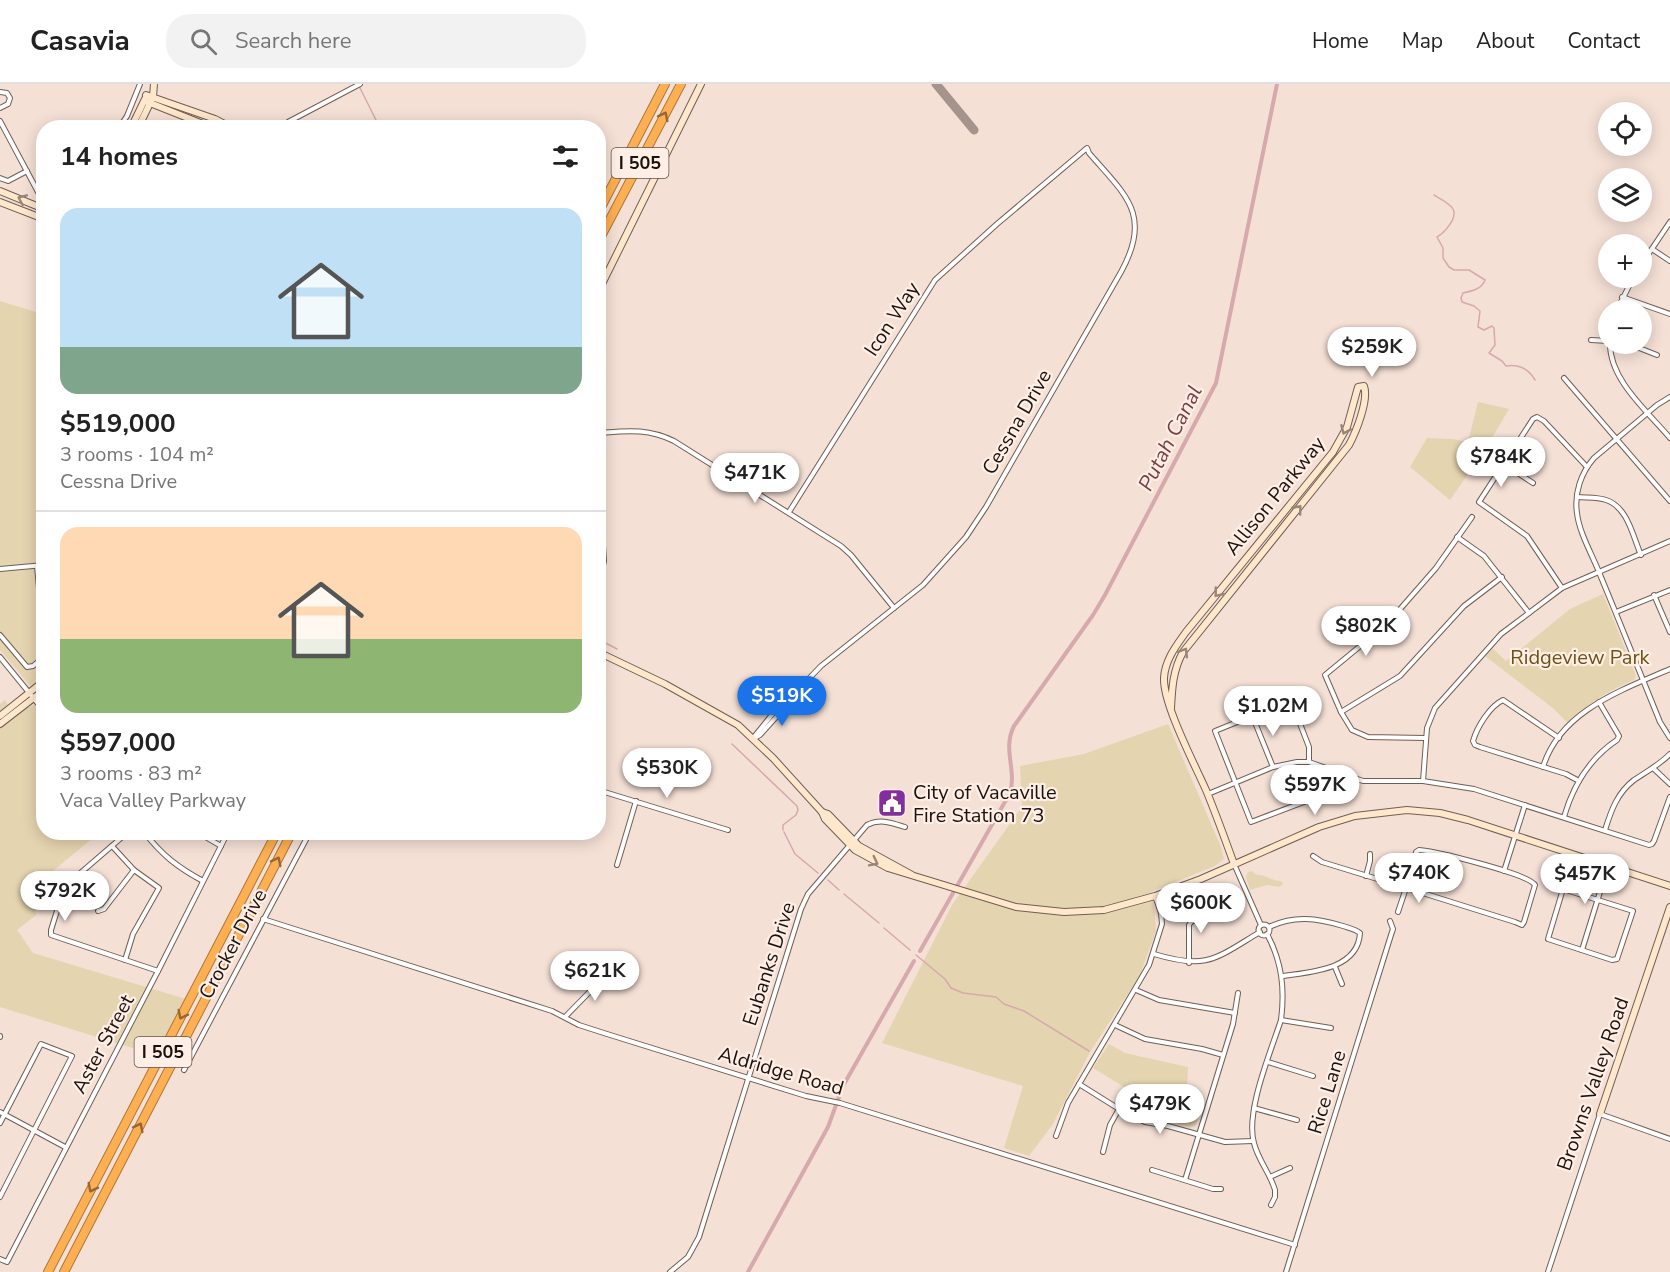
<!DOCTYPE html>
<html lang="en">
<head>
<meta charset="utf-8">
<style>
  :root { --surface:#fff; --page:#f2f2f2; --text:#222; --muted:#767676; --line:#e0e0e0; --accent:#1a73e8 }
  body { margin:0; font-family:"Nunito Sans",sans-serif; background:var(--page); color:var(--text); height:100vh; display:flex; flex-direction:column; font-size:22px; white-space:nowrap }
  * { box-sizing:border-box; margin:0 }
  p { font-size:20px; color:var(--muted) }
  .icon { flex:none; width:33px; height:33px; fill:none; stroke:currentColor; stroke-width:2; stroke-linecap:round; stroke-linejoin:round }
  .map { position:relative; flex:1; overflow:hidden }
  .panel { position:absolute; left:36px; top:36px; width:570px; height:720px; display:flex; flex-direction:column; background:var(--surface); border-radius:24px; box-shadow:0 3px 15px #0003 }
  .panel>* { flex:none }
  .controls { position:absolute; left:1598px; top:18px; display:grid; gap:12px }
  .controls a { display:grid; place-items:center; width:54px; height:54px; border-radius:50%; background:var(--surface); box-shadow:0 3px 15px #0003; font-size:30px }
  .price { position:absolute; translate:-50% -51px; padding:0 14px; border-radius:21px; background:#fff; color:#222; font-size:20px; line-height:39px; filter:drop-shadow(0 2px 3px #0008) }
  .price::after { content:''; position:absolute; left:50%; top:36px; width:18px; height:14px; margin-left:-9px; background:inherit; clip-path:polygon(0 0,100% 0,50% 100%) }
  .price.current { background:var(--accent); color:#fff }
  ul { padding:0; list-style:none }
  li { display:grid; align-content:center; gap:12px; height:318px; padding:0 24px }
  li+li { border-top:2px solid var(--line) }
  li span { display:grid; place-items:center; height:186px; border-radius:18px; color:#555 }
  li>.icon { margin-inline-start:auto }
  span .icon { width:108px; height:108px; fill:#fffc; stroke-width:1 }
  li b { font-size:26px }
  h2 { display:flex; justify-content:space-between; align-items:center; height:72px; padding:0 24px; font-size:26px }
  header { display:flex; align-items:center; gap:36px; box-sizing:border-box; height:84px; padding:0 30px; background:var(--surface); border-bottom:2px solid var(--line) }
  header strong { font-size:28px }
  nav { display:flex; gap:33px; margin-inline-start:auto; font-size:21px }
  .search { width:420px; height:54px; background:var(--page); display:flex; align-items:center; gap:15px; box-sizing:border-box; padding:0 21px; border-radius:24px; color:var(--muted); font-size:22px }
  .map>svg:first-child { display:block }
  .green { fill:#e5d4b0 }
  .lines { fill:none; stroke-linecap:round; stroke-linejoin:round }
  .stream { stroke:#d6a9ad; stroke-width:1.5 }
  .canal { stroke:#d6a9ad; stroke-width:4 }
  .taxiway { stroke:#a4948c; stroke-width:9 }
  .street-casing { stroke:#705e55; stroke-width:6 }
  .secondary-casing { stroke:#705e55; stroke-width:8 }
  .highway-casing { stroke:#ae783a; stroke-width:10 }
  .street { stroke:#fff; stroke-width:4 }
  .secondary { stroke:#ffe7cb; stroke-width:6 }
  .highway { stroke:#feaf52; stroke-width:8 }
  .oneway { stroke:#976833 }
  .oneway2 { stroke:#988776 }
  .labels { text-anchor:middle; dominant-baseline:central; stroke-width:4.5; stroke-linejoin:round; paint-order:stroke }
  .shield { fill:#ffeee5; stroke:#5e544e; stroke-width:1.5 }
  .shield-label { font-size:18px; font-weight:bold; fill:#19120e }
  .street-label { font-size:20px; fill:#19120e; stroke:#ffeee5 }
  .park-label { font-size:20px; fill:#6b5315; stroke:#ffeee5 }
  .poi-label { font-size:20px; fill:#19120e; stroke:#ffeee5; text-anchor:start }
  .water-label { font-size:21px; font-style:italic; fill:#783d45; stroke:#ffeee5 }
</style>
</head>
<body>
<header>
<strong>Casavia</strong>
<div class="search"><svg class="icon" aria-label="search" viewBox="0 0 24 24"><circle cx="10" cy="10" r="6"/><path d="M15 15l6 6"/></svg>Search here</div>
<nav><a>Home</a><a>Map</a><a>About</a><a>Contact</a></nav>
</header>
<div class="map">
<svg width="1670" height="1188" viewBox="0 0 1670 1188">
  <rect width="100%" height="100%" fill="#f5e0d5"/>
  <g class="green">
    <path d="M0 217 42 230 43 228 44 748 99 749 43 795 35 811 36 831 17 846 33 869 186 915 155 971 0 923V620L5 616 8 621 17 615 26 625 43 617 0 566Z"/>
    <path d="M1478 318 1509 325 1486 364 1450 416 1410 383 1427 354 1452 355 1468 358Z"/>
    <path d="M1603 510 1636 592 1634 596C1609 606 1587 620 1568 639L1554 625 1485 572 1492 564 1506 577 1570 525Z"/>
    <path d="M1168 640 1221 763 1224 775 1215 782 1153 807 1156 847 1140 891 1090 968 1053 1040 1029 1072 1004 1064 1023 1002 882 959 952 821 1022 723 1020 682 1084 670Z"/>
    <path d="M1252 787C1256 792 1258 790 1264 792 1271 794 1273 797 1281 797L1283 800 1279 803 1267 801 1250 806 1246 793 1248 788Z"/>
    <path d="M1109 960 1125 969 1188 983 1186 1025 1198 1034 1196 1041 1190 1043 1154 1034 1144 1015 1093 984Z"/>
  </g>
  <g class="lines">
    <g class="stream">
      <path d="M359 2 380 44"/>
      <path d="M1434 111C1439 114 1451 120 1453 125 1458 134 1444 149 1437 153L1443 164V174L1449 183 1454 186H1469L1485 196C1482 205 1472 207 1463 209L1461 214 1462 218 1474 222 1480 227 1478 243 1484 246 1492 242 1494 244 1495 261 1489 269 1502 277 1506 282C1519 280 1528 284 1535 296"/>
      <path d="M598 555 617 565"/>
      <path d="M732 660 797 722 798 726 796 731 783 741V746"/>
      <path d="M784 748 795 770 818 789"/>
      <path d="M828 796 839 806"/>
      <path d="M844 810 879 839"/>
      <path d="M884 844 910 866"/>
      <path d="M916 871 945 895 951 904 963 909 996 913 1004 920 1024 927 1089 967"/>
    </g>
    <g class="canal">
      <path d="M920 867 1010 709C1017 685 1002 666 1014 642L1093 531 1105 511 1216 299 1277 0"/>
      <path d="M748 1188 828 1043 843 1002 914 877"/>
    </g>
    <path class="taxiway" d="M936 0 974 46"/>
    <g class="street-casing">
      <g id="street">
        <path d="M0 8 7 9 10 14 8 20 0 24"/>
        <path d="M0 37 38 108 44 111"/>
        <path d="M119 44 127 32 140 0"/>
        <path d="M281 44 288 38 360 0"/>
        <path d="M0 94 8 97 27 87"/>
        <path d="M1652 165 1670 177"/>
        <path d="M1641 181 1670 138"/>
        <path d="M1622 213 1670 230"/>
        <path d="M1617 226 1633 194"/>
        <path d="M1591 256 1608 257"/>
        <path d="M1610 260C1610 296 1647 327 1670 354"/>
        <path d="M1629 260 1657 271"/>
        <path d="M1564 294 1670 417"/>
        <path d="M1670 313 1657 321 1594 374C1581 389 1574 409 1577 429 1579 449 1594 474 1601 493 1621 541 1640 589 1660 638L1670 654"/>
        <path d="M598 349C627 347 647 344 674 357L841 462 851 471 894 524"/>
        <path d="M1504 380 1533 399"/>
        <path d="M1577 413C1586 414 1597 413 1606 416 1628 423 1633 453 1641 471"/>
        <path d="M1457 453 1484 472 1529 529"/>
        <path d="M37 482 39 504 44 508"/>
        <path d="M0 485 44 481"/>
        <path d="M1562 504 1527 452 1479 418 1533 335 1537 333 1544 337 1587 383"/>
        <path d="M1654 511 1670 548"/>
        <path d="M43 522H44"/>
        <path d="M1616 528 1670 506"/>
        <path d="M0 551 27 583 33 582 44 573"/>
        <path d="M0 573 44 627"/>
        <path d="M1341 628 1400 592 1464 522 1502 493"/>
        <path d="M1252 631 1273 683"/>
        <path d="M754 653 783 617 789 615"/>
        <path d="M1425 654 1368 653 1352 646 1341 628 1325 591 1387 540 1436 484 1472 433"/>
        <path d="M1559 654 1503 616C1490 622 1477 643 1473 657L1475 661 1480 663 1566 690 1579 697"/>
        <path d="M753 655 760 651 787 621 795 609 821 582 923 501 966 453 986 423 1121 188C1153 130 1125 111 1089 69L1087 64 997 140 935 196 789 428"/>
        <path d="M1309 678V663L1292 619 1289 617 1215 647 1251 738 1317 713 1330 702 1337 688"/>
        <path d="M1543 683C1560 627 1622 606 1670 585"/>
        <path d="M1653 684 1670 700"/>
        <path d="M1423 697 1427 644 1435 624 1501 550 1562 504 1670 457"/>
        <path d="M598 706 728 746"/>
        <path d="M1208 710 1273 683 1297 678H1309L1363 697H1423L1474 705 1649 761 1652 760 1654 757 1670 713"/>
        <path d="M1564 733C1573 702 1590 674 1617 656L1619 652 1599 618"/>
        <path d="M1605 746C1611 727 1617 709 1634 696 1646 688 1659 681 1670 670"/>
        <path d="M128 748 70 798 61 814 51 846V851L158 887"/>
        <path d="M144 748C162 771 177 783 203 797"/>
        <path d="M197 748 221 762"/>
        <path d="M112 762 134 786 159 804 133 850 125 876"/>
        <path d="M1313 772 1322 778C1351 787 1381 796 1410 805L1515 838 1522 841 1524 838 1535 801C1529 790 1435 767 1419 766L1416 768 1407 800 1406 804 1398 828"/>
        <path d="M1234 780 1261 841"/>
        <path d="M617 781 636 717"/>
        <path d="M1504 787 1525 721"/>
        <path d="M1366 792 1370 777V770"/>
        <path d="M1563 805 1633 827 1617 875 1612 876 1548 855Z"/>
        <path d="M98 827 104 825 134 786"/>
        <path d="M263 835 552 927 579 941 607 950 806 1012 840 1019 1295 1161"/>
        <circle cx="1264" cy="846" r="5.5"/>
        <path d="M1269 843C1294 831 1317 834 1343 842 1349 844 1355 845 1360 849 1358 886 1310 888 1283 892"/>
        <path d="M1267 850C1282 878 1285 905 1281 936 1271 967 1245 1028 1254 1059 1258 1076 1270 1089 1275 1106V1113L1271 1121"/>
        <path d="M1582 866 1608 782"/>
        <path d="M1154 870C1207 886 1215 875 1260 848"/>
        <path d="M1189 879V841L1191 838 1219 826"/>
        <path d="M1335 883 1342 900"/>
        <path d="M1136 906 1159 916 1235 929"/>
        <path d="M565 933 610 887"/>
        <path d="M1281 936 1331 944"/>
        <path d="M1115 941 1145 955 1202 965 1223 971"/>
        <path d="M0 952V953"/>
        <path d="M1268 978 1313 992"/>
        <path d="M184 986 310 748"/>
        <path d="M1079 1000 1119 1025 1145 1038 1168 1042 1225 1058 1253 1057"/>
        <path d="M1254 1024 1297 1036"/>
        <path d="M0 1028 65 1063"/>
        <path d="M0 1039 41 960 72 972 0 1113"/>
        <path d="M1056 1052 1068 1019 1149 881 1162 840 1161 829 1155 812"/>
        <path d="M1103 1068 1110 1041 1119 1025"/>
        <path d="M1152 1086 1213 1105H1221"/>
        <path d="M1270 1093 1290 1084"/>
        <path d="M1185 1096 1233 940 1238 909"/>
        <path d="M0 1175 7 1178 158 887 228 748"/>
        <path d="M670 1188 688 1173 699 1153 801 825 808 810 867 741C880 734 892 739 905 743"/>
        <path d="M1286 1188 1391 851 1393 845 1390 837"/>
        <path d="M1548 1188 1600 1030 1670 1055"/>
      </g>
    </g>
    <g class="secondary-casing">
      <g id="secondary">
        <path d="M146 11 215 35 232 44"/>
        <path d="M145 17 213 44"/>
        <path d="M131 44 145 15"/>
        <path d="M138 44 153 13 154 0"/>
        <path d="M0 107 44 125"/>
        <path d="M0 118 44 135"/>
        <path d="M598 208 701 0"/>
        <path d="M598 402 603 477 598 494"/>
        <path d="M598 568 665 600 738 641 773 674 822 728"/>
        <path d="M1171 624C1172 604 1173 586 1183 568L1349 361C1356 348 1369 316 1364 302L1358 303 1347 343 1333 368 1186 548C1176 562 1165 576 1164 594 1163 620 1194 679 1206 706 1216 730 1225 755 1234 780"/>
        <path d="M0 632 44 597"/>
        <path d="M0 640 44 606"/>
        <path d="M912 791 859 762 828 730 822 728 825 735 855 766 888 784 1016 823 1064 828 1104 826 1155 812 1201 795 1319 743 1355 732 1407 726 1440 729 1468 736 1670 802"/>
        <path d="M1600 1030 1670 823"/>
      </g>
    </g>
    <g class="highway-casing">
      <g id="highway">
        <path d="M598 129 665 0"/>
        <path d="M598 158 681 0"/>
        <path d="M48 1188 277 748"/>
        <path d="M64 1188 292 748"/>
      </g>
    </g>
    <use href="#street" class="street"/>
    <use href="#secondary" class="secondary"/>
    <use href="#highway" class="highway"/>
  </g>
  <defs><path id="oneway-chevron" d="M-2-3.5L2.5 0L-2 3.5" fill="none" stroke-width="1.6" stroke-linecap="round" stroke-linejoin="round" transform="scale(1.5)"/></defs>
  <g class="oneway">
    <use href="#oneway-chevron" transform="translate(664 32) rotate(-63)"/>
    <use href="#oneway-chevron" transform="translate(277 777) rotate(-63)"/>
    <use href="#oneway-chevron" transform="translate(182 931) rotate(117)"/>
    <use href="#oneway-chevron" transform="translate(139 1043) rotate(-63)"/>
    <use href="#oneway-chevron" transform="translate(92 1104) rotate(117)"/>
  </g>
  <g class="oneway2">
    <use href="#oneway-chevron" transform="translate(22 115) rotate(-157)"/>
    <use href="#oneway-chevron" transform="translate(1345 346) rotate(114)"/>
    <use href="#oneway-chevron" transform="translate(1298 425) rotate(-51)"/>
    <use href="#oneway-chevron" transform="translate(1218 509) rotate(129)"/>
    <use href="#oneway-chevron" transform="translate(1184 568) rotate(-58)"/>
    <use href="#oneway-chevron" transform="translate(874 778) rotate(27)"/>
  </g>
  <defs>
    <g id="civic-square" transform="scale(1.5)"><rect x="-9" y="-9" width="18" height="18" rx="4" fill="#832e9d" stroke="#ffeee5"/><path d="M-.6-6.5H3V-4.5H.6V-3L4-1V1h2V6H-6V1h2V-1L-.6-3ZM-1.2 2.5V6h2.4V2.5Z" fill="#fff"/></g>
  </defs>
  <g fill-rule="evenodd">
    <use href="#civic-square" x="892" y="719"/>
  </g>
  <g class="labels">
    <g class="shield">
      <rect x="611.5" y="64" width="57" height="30" rx="4.5"/>
      <rect x="134.5" y="953" width="57" height="30" rx="4.5"/>
    </g>
    <g class="shield-label">
      <text x="640" y="79">I 505</text>
      <text x="163" y="968">I 505</text>
    </g>
    <g class="street-label">
      <text transform="translate(892 235) rotate(-57)">Icon Way</text>
      <text transform="translate(1017 338) rotate(-60)">Cessna Drive</text>
      <text transform="translate(1275 412) rotate(-51)">Allison Parkway</text>
      <text transform="translate(233 860) rotate(-62)">Crocker Drive</text>
      <text transform="translate(769 880) rotate(-72)">Eubanks Drive</text>
      <text transform="translate(103 960) rotate(-62)">Aster Street</text>
      <text transform="translate(781 987) rotate(16)">Aldridge Road</text>
      <text transform="translate(1593 1000) rotate(-71)">Browns Valley Road</text>
      <text transform="translate(1327 1008) rotate(-73)">Rice Lane</text>
    </g>
    <g class="park-label">
      <text x="1580" y="573">Ridgeview Park</text>
    </g>
    <g class="poi-label">
      <text x="913" y="708">City of Vacaville<tspan x="913" dy="23">Fire Station 73</tspan></text>
    </g>
    <g class="water-label">
      <text transform="translate(1170 354) rotate(-63)">Putah Canal</text>
    </g>
  </g>
</svg>
<div class="controls">
<a><svg class="icon" aria-label="locate" viewBox="0 0 24 24"><circle cx="12" cy="12" r="6"/><path d="M12 2v4M12 18v4M2 12h4M18 12h4"/></svg></a>
<a><svg class="icon" aria-label="layers" viewBox="0 0 24 24"><path d="M12 4l9 5-9 5-9-5zM3 14l9 5 9-5"/></svg></a>
<a>+</a>
<a>−</a>
</div>
<b class="price" style="left:1372px;top:294px">$259K</b>
<b class="price" style="left:1501px;top:404px">$784K</b>
<b class="price" style="left:755px;top:420px">$471K</b>
<b class="price" style="left:1366px;top:573px">$802K</b>
<b class="price current" style="left:782px;top:643px">$519K</b>
<b class="price" style="left:1273px;top:653px">$1.02M</b>
<b class="price" style="left:667px;top:715px">$530K</b>
<b class="price" style="left:1315px;top:732px">$597K</b>
<b class="price" style="left:1419px;top:820px">$740K</b>
<b class="price" style="left:1585px;top:821px">$457K</b>
<b class="price" style="left:65px;top:838px">$792K</b>
<b class="price" style="left:1201px;top:850px">$600K</b>
<b class="price" style="left:595px;top:918px">$621K</b>
<b class="price" style="left:1160px;top:1051px">$479K</b>
<section class="panel">
<h2>14 homes<svg class="icon" aria-label="filters" viewBox="0 0 24 24"><path d="M4 7h16M4 17h16"/><circle cx="9" cy="7" r="2"/><circle cx="15" cy="17" r="2"/></svg></h2>
<ul>
<li><span style="background:linear-gradient(#bfe0f5 75%,#7fa58c 0)"><svg class="icon" aria-label="home" viewBox="0 0 24 24"><path d="M3 11l9-7 9 7M6 9v11h12V9"/></svg></span><div><b>$519,000</b><p>3 rooms · 104 m²</p><p>Cessna Drive</p></div></li>
<li><span style="background:linear-gradient(#ffd9b3 60%,#8fb573 0)"><svg class="icon" aria-label="home" viewBox="0 0 24 24"><path d="M3 11l9-7 9 7M6 9v11h12V9"/></svg></span><div><b>$597,000</b><p>3 rooms · 83 m²</p><p>Vaca Valley Parkway</p></div></li>
</ul>
</section>
</div>
</body>
</html>
